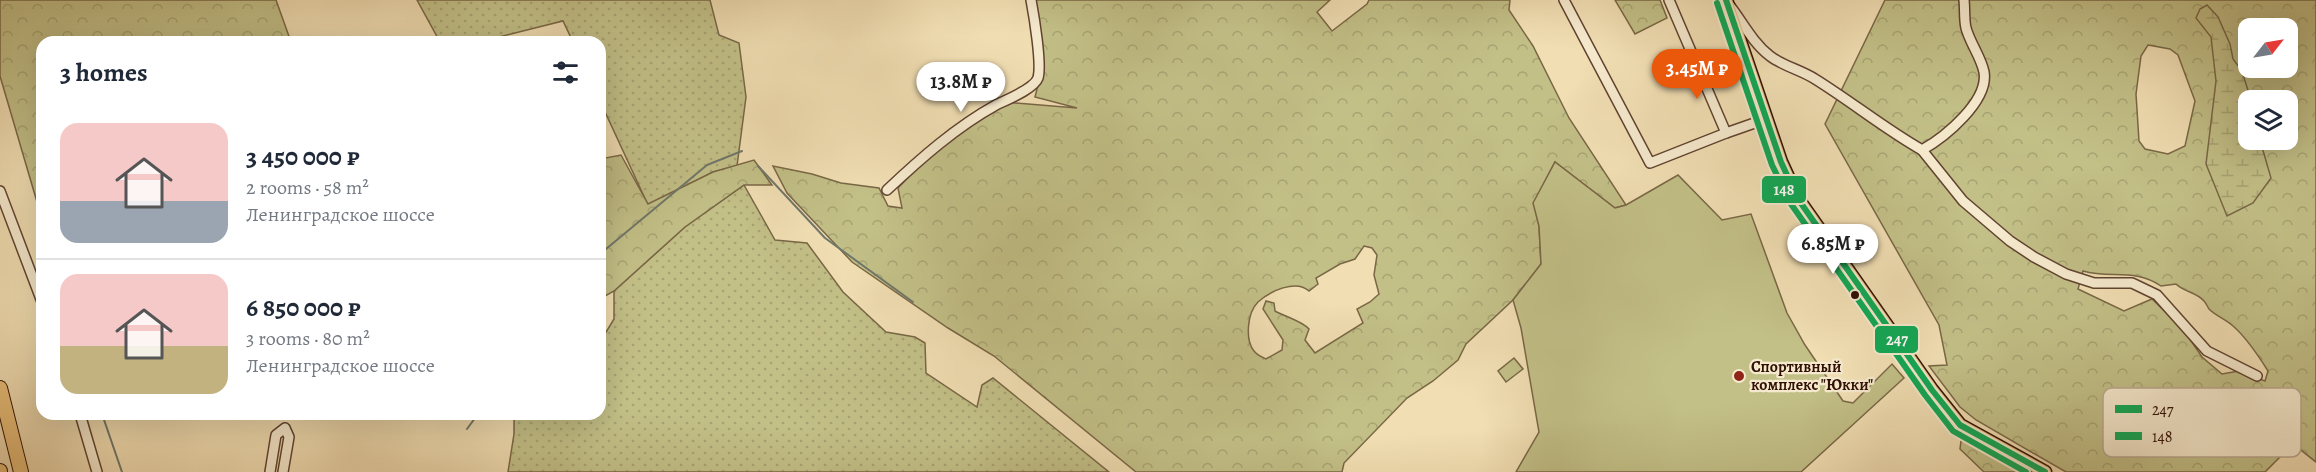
<!DOCTYPE html>
<html lang="en">
<head>
<meta charset="utf-8">
<style>
  :root { --surface:#fff; --page:#f6f6f7; --text:#1f2937; --muted:#747a83; --line:#e0e1e3; --accent:#ea580c }
  body { margin:0; font-family:Alegreya,serif; background:var(--page); color:var(--text); height:100vh; display:flex; flex-direction:column; font-size:22px; white-space:nowrap }
  * { box-sizing:border-box; margin:0 }
  p { font-size:20px; color:var(--muted) }
  .icon { flex:none; width:33px; height:33px; fill:none; stroke:currentColor; stroke-width:2; stroke-linecap:round; stroke-linejoin:round }
  .map { position:relative; flex:1; overflow:hidden }
  .sheet { position:absolute; left:36px; top:36px; width:570px; height:384px; display:flex; flex-direction:column; background:var(--surface); border-radius:18px; box-shadow:0 6px 24px #0002 }
  .sheet>* { flex:none }
  .needle { width:39px; rotate:59deg }
  .buttons { position:absolute; left:2238px; top:18px; display:grid; gap:12px }
  .buttons a { display:grid; place-items:center; width:60px; height:60px; border-radius:12px; background:var(--surface); box-shadow:0 6px 24px #0002; font-size:30px }
  .price { position:absolute; translate:-50% -51px; padding:0 14px; border-radius:21px; background:#fff; color:#222; font-size:20px; line-height:39px; filter:drop-shadow(0 2px 3px #0008) }
  .price::after { content:''; position:absolute; left:50%; top:36px; width:18px; height:14px; margin-left:-9px; background:inherit; clip-path:polygon(0 0,100% 0,50% 100%) }
  .price.current { background:var(--accent); color:#fff }
  ul { padding:0; list-style:none }
  li { display:flex; align-items:center; gap:18px; height:150px; padding:0 24px }
  li+li { border-top:2px solid var(--line) }
  li span { display:grid; place-items:center; flex:none; width:168px; height:120px; border-radius:18px; color:#555 }
  li>.icon { margin-inline-start:auto }
  span .icon { width:72px; height:72px; fill:#fffc; stroke-width:1 }
  li b { font-size:26px }
  h2 { display:flex; justify-content:space-between; align-items:center; height:72px; padding:0 24px; font-size:26px }
  .map>svg:first-child { display:block }
  .grass { fill:url(#grass-dots); stroke:#796746; stroke-width:1.5 }
  .forest { fill:url(#forest-crowns); stroke:#796746; stroke-width:1.5; fill-rule:evenodd }
  .wetland { fill:url(#wetland-marsh); stroke:#796746; stroke-width:1.5 }
  .pitch { fill:#c2bf87; stroke:#796746; stroke-width:1.5 }
  .lines { fill:none; stroke-linecap:round; stroke-linejoin:round }
  .stream { stroke:#70776a; stroke-width:2 }
  .minor-casing { stroke:#604330; stroke-width:12 }
  .major-casing { stroke:#300f04; stroke-width:15 }
  .highway-casing { stroke:#300f04; stroke-width:16 }
  .minor { stroke:#f6eace; stroke-width:9 }
  .major { stroke:#e8bf7a; stroke-width:12 }
  .highway { stroke:#e8bf7a; stroke-width:14 }
  .bus-1-casing { stroke:#f6eace; stroke-width:10 }
  .bus-2-casing { stroke:#f6eace; stroke-width:10 }
  .bus-1 { stroke:#10a855; stroke-width:6 }
  .bus-2 { stroke:#10a855; stroke-width:6 }
  .bus-dot { fill:#300f04; stroke:#f6eace; stroke-width:2 }
  .poi-dot { fill:#8f2418; stroke:#f6eace; stroke-width:2 }
  .labels { text-anchor:middle; dominant-baseline:central; stroke-width:4.5; stroke-linejoin:round; paint-order:stroke }
  .poi-label { font-size:16px; font-weight:bold; fill:#300f04; stroke:#f6eace; text-anchor:start }
  .key { fill:#f6eace; stroke:#bba891; stroke-width:1.5 }
  .key-label { font-size:16px; fill:#300f04 }
  .line-badge { stroke:#f6eace; stroke-width:2 }
  .badge-label { font-size:16px; text-anchor:middle; font-weight:bold; fill:#fff }
</style>
</head>
<body>
<div class="map">
<svg width="2316" height="472" viewBox="0 0 2316 472">
  <defs>
    <pattern id="grass-dots" width="8" height="8" patternUnits="userSpaceOnUse" patternTransform="scale(1.5)"><rect width="8" height="8" fill="#c2bf87"/><path d="M2 2h.1M6 6h.1" fill="none" stroke="#a7a373" stroke-width="1.8" stroke-linecap="round"/></pattern>
    <pattern id="forest-crowns" width="20" height="18" patternUnits="userSpaceOnUse" patternTransform="scale(1.5)"><rect width="20" height="18" fill="#c2bf87"/><path d="M2 6a3 3 0 1 1 6 0M12 15a3 3 0 1 1 6 0" fill="none" stroke="#a7a373"/></pattern>
    <pattern id="wetland-marsh" width="20" height="14" patternUnits="userSpaceOnUse" patternTransform="scale(1.5)"><rect width="20" height="14" fill="#c2bf87"/><path d="M1 5h8M5 5V1M11 12h8M15 12V8" fill="none" stroke="#a7a373"/></pattern>
  </defs>
  <rect width="100%" height="100%" fill="#f1deb3"/>
  <filter id="stains"><feTurbulence type="fractalNoise" baseFrequency=".00333" numOctaves="4"/><feColorMatrix values="0 0 0 0 .2 0 0 0 0 .09 0 0 0 0 .02 0 0 0 .5 -.17"/></filter>
  <radialGradient id="worn" r=".72"><stop offset=".6" stop-color="#630" stop-opacity="0"/><stop offset="1" stop-color="#630" stop-opacity=".3"/></radialGradient>
  <g class="grass">
    <path d="M417 0H710L719 35 739 43 746 97 737 166 713 172 648 205 600 101V42H573L563 21 479 42H440Z"/>
    <path d="M744 185 775 240 807 243 843 292 886 332 915 337 925 343 926 373 977 407 982 385 993 378 1109 472H508L514 434V414H600V342L614 319V291L685 227Z"/>
  </g>
  <g class="forest">
    <path d="M0 0H276L291 42H42V219L0 76Z"/>
    <path d="M1030 0H1330L1317 12 1332 31 1367 4 1369 0H1510L1509 10 1533 46 1569 118 1626 205 1615 208 1555 162 1534 203 1539 226 1541 264 1513 300 1466 344 1458 360 1433 381 1407 398 1344 463 1342 472H1136L994 356 948 328 852 262 787 193 773 166 812 174 841 183 879 188 888 206 902 208 898 188 933 152 1004 102 1077 108 1035 97 1042 69ZM1364 246 1372 248 1377 255 1374 275 1379 294 1370 302 1357 309 1363 323 1315 353 1305 340 1309 329C1302 321 1286 317 1275 311L1274 303 1266 301 1263 309 1283 340 1282 350 1266 359C1262 357 1257 355 1254 351 1245 340 1247 313 1258 302 1270 291 1296 279 1309 291L1318 284 1316 278 1340 264 1355 259Z"/>
    <path d="M1615 0H1660L1667 18 1635 34Z"/>
    <path d="M1885 0H2316V462L2293 444 2265 472H2066L1976 420 1960 407 1929 366 1947 365 1939 325 1825 124ZM2248 28H2288V68H2248ZM2148 45 2170 49 2178 55 2195 101 2185 146 2168 154 2145 149 2139 141 2136 94 2141 56ZM2248 100H2288V140H2248ZM2083 271C2111 279 2134 268 2161 286L2176 284C2184 292 2196 292 2204 301 2206 303 2207 306 2209 309 2216 316 2225 319 2233 326 2247 338 2258 355 2268 371L2265 381 2239 371 2222 374 2202 357 2183 329 2152 299 2124 311 2078 289Z"/>
    <path d="M621 155 648 204 713 172 754 160 772 185H744L685 227 614 291 600 299V159Z"/>
    <path d="M1966 440 2023 472H1984L1960 449 1961 441Z"/>
  </g>
  <path class="wetland" d="M2207 5 2218 17 2230 44 2233 59 2242 71 2251 100H2248V140H2260L2271 178 2253 203 2227 216 2206 164 2216 81 2211 37 2196 18 2200 9Z"/>
  <g class="pitch">
    <path d="M1555 162 1615 208 1626 205 1678 175 1722 220 1751 214 1787 313 1805 345 1843 401 1853 403 1892 364 1904 378 1801 472H1516L1539 432 1521 328 1513 300 1541 264 1539 226 1533 203Z"/>
    <path d="M1514 358 1523 369 1506 382 1498 371Z"/>
  </g>
  <g class="lines">
    <g class="stream">
      <path d="M758 166 825 238 913 302"/>
      <path d="M600 254 707 165 742 151"/>
      <path d="M102 414 122 472"/>
      <path d="M467 429 478 414"/>
    </g>
    <g class="minor-casing">
      <g id="minor">
        <path d="M1564 0 1650 163 1726 133"/>
        <path d="M1669 0 1726 133 1766 119"/>
        <path d="M1730 6C1743 23 1753 43 1770 56 1783 66 1801 70 1815 79 1852 102 1885 129 1922 150 1945 137 1989 101 1984 72 1981 57 1970 43 1966 28 1964 20 1965 9 1964 0"/>
        <path d="M1922 150 1963 201 2010 241 2034 257 2066 274 2094 283H2132L2157 295 2207 351 2257 376"/>
        <path d="M887 190C920 159 956 127 996 105 1006 100 1034 89 1038 78 1042 64 1034 16 1031 0"/>
        <path d="M0 191 42 302"/>
        <path d="M80 414 97 472"/>
        <path d="M270 472 276 435 285 428 289 437 283 472"/>
      </g>
    </g>
    <g class="major-casing">
      <path id="major" d="M1726 0 1781 162 1798 199 1932 390 1960 425 2045 472"/>
    </g>
    <g class="highway-casing">
      <g id="highway">
        <path d="M0 388 21 472"/>
        <path d="M0 471V472"/>
      </g>
    </g>
    <use href="#minor" class="minor"/>
    <use href="#major" class="major"/>
    <use href="#highway" class="highway"/>
    <g class="bus-1-casing">
      <path id="bus-1" d="M1726 0 1781 162 1798 199 1932 390 1960 425 2045 472"/>
    </g>
    <g class="bus-2-casing">
      <path id="bus-2" d="M1717 3 1772 165 1791 204 1925 395 1953 431 2026 472"/>
    </g>
    <use href="#bus-1" class="bus-1"/>
    <use href="#bus-2" class="bus-2"/>
  </g>
  <circle class="bus-dot" cx="1855" cy="295" r="5"/>
  <circle class="poi-dot" cx="1739" cy="376" r="6"/>
  <g class="labels">
    <g class="poi-label">
      <text x="1751" y="367">Спортивный<tspan x="1751" dy="18">комплекс "Юкки"</tspan></text>
    </g>
  </g>
  <rect x="2103" y="388" width="198" height="69" rx="9" class="key"/>
  <rect x="2115" y="405" width="27" height="8" fill="#10a855"/>
  <rect x="2115" y="432" width="27" height="8" fill="#10a855"/>
  <g class="key-label">
    <text x="2152" y="415">247</text>
    <text x="2152" y="442">148</text>
  </g>
  <g class="line-badge">
    <rect x="1761" y="175" width="46" height="29" rx="6" fill="#10a855"/>
    <rect x="1874" y="325" width="45" height="29" rx="6" fill="#10a855"/>
  </g>
  <g class="badge-label">
    <text x="1784" y="195">148</text>
    <text x="1897" y="345">247</text>
  </g>
  <rect width="100%" height="100%" filter="url(#stains)"/>
  <rect width="100%" height="100%" fill="url(#worn)"/>
</svg>
<div class="buttons">
<a><svg class="needle" viewBox="-14 -14 28 28"><path d="M0-13l5 13h-10z" fill="#e53935"/><path d="M0 13l5-13h-10z" fill="#747a83"/></svg></a>
<a><svg class="icon" aria-label="layers" viewBox="0 0 24 24"><path d="M12 4l9 5-9 5-9-5zM3 14l9 5 9-5"/></svg></a>
</div>
<b class="price current" style="left:1697px;top:100px">3.45M ₽</b>
<b class="price" style="left:961px;top:113px">13.8M ₽</b>
<b class="price" style="left:1833px;top:275px">6.85M ₽</b>
<section class="sheet">
<h2>3 homes<svg class="icon" aria-label="filters" viewBox="0 0 24 24"><path d="M4 7h16M4 17h16"/><circle cx="9" cy="7" r="2"/><circle cx="15" cy="17" r="2"/></svg></h2>
<ul>
<li><span style="background:linear-gradient(#f6c9c9 65%,#9aa5b1 0)"><svg class="icon" aria-label="home" viewBox="0 0 24 24"><path d="M3 11l9-7 9 7M6 9v11h12V9"/></svg></span><div><b>3 450 000 ₽</b><p>2 rooms · 58 m²</p><p>Ленинградское шоссе</p></div></li>
<li><span style="background:linear-gradient(#f6c9c9 60%,#c2b280 0)"><svg class="icon" aria-label="home" viewBox="0 0 24 24"><path d="M3 11l9-7 9 7M6 9v11h12V9"/></svg></span><div><b>6 850 000 ₽</b><p>3 rooms · 80 m²</p><p>Ленинградское шоссе</p></div></li>
</ul>
</section>
</div>
</body>
</html>
